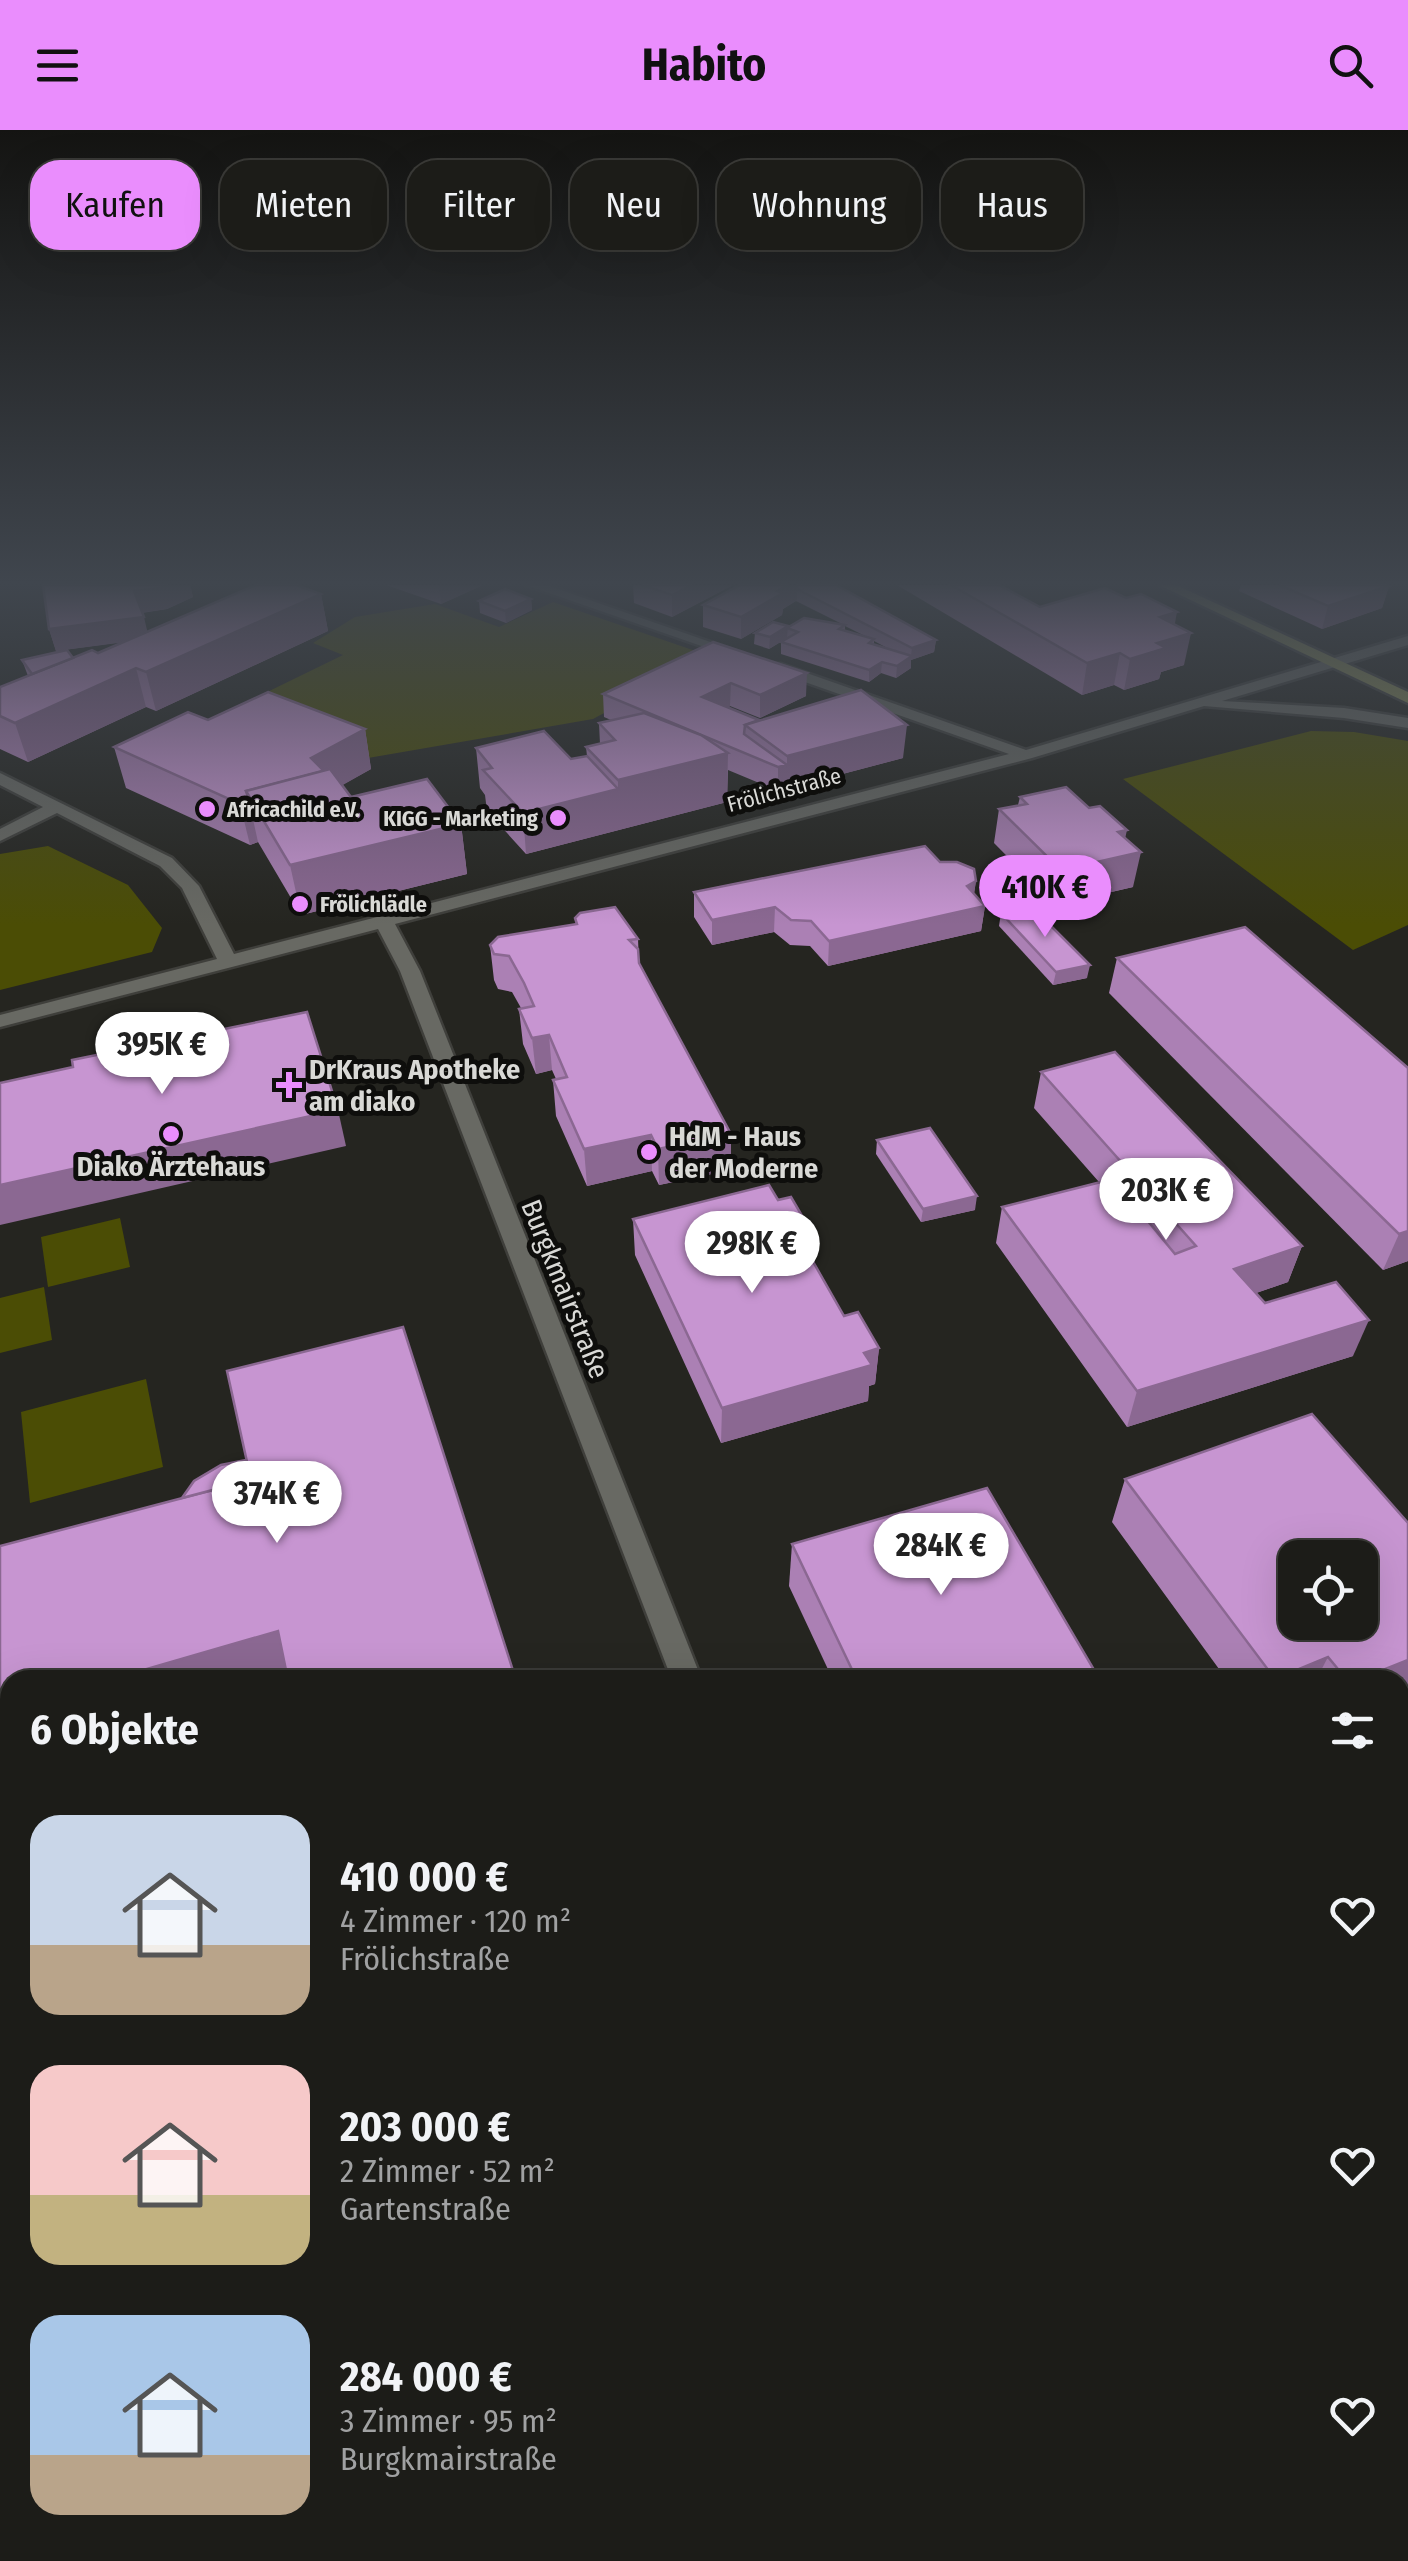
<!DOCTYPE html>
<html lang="de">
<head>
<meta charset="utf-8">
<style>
  :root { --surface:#1c1c18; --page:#252521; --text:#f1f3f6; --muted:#a0a1a2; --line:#3a3a37; --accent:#ea8dfd }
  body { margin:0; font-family:"Fira Sans Condensed",sans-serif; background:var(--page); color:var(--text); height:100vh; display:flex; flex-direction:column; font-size:38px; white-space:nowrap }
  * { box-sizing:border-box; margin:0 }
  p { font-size:32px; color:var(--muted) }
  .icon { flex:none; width:55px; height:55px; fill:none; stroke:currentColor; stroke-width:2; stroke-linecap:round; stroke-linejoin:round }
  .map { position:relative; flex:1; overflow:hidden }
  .panel { position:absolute; left:0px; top:1540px; width:1410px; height:892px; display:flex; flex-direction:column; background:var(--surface); border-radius:30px 30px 0 0; box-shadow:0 10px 40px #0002,0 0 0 2px var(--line) }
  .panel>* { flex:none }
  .hud { position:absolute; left:30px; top:30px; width:1350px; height:90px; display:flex; gap:20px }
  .tools { position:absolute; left:1278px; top:1410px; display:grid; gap:20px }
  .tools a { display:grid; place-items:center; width:100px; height:100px; border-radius:20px; background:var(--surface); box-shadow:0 10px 40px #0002,0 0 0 2px var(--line); font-size:50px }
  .price { position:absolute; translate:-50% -85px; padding:0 22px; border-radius:35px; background:#fff; color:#222; font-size:32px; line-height:65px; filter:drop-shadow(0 2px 5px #0008) }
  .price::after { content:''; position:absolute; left:50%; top:60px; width:30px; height:22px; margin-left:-15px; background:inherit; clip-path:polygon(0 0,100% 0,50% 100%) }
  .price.selected { background:var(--accent); color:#111 }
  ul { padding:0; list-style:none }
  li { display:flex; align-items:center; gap:30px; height:250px; padding:0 30px }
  li span { display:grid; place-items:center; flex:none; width:280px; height:200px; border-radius:30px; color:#555 }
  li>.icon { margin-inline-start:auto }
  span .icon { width:120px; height:120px; fill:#fffc; stroke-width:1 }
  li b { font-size:42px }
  h2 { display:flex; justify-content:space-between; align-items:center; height:120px; padding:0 30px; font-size:42px }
  .pill { padding:0 35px; border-radius:30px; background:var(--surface); box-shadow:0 10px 40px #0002,0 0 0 2px var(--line); font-size:35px; line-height:90px }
  .pill.selected { background:var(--accent); color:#111 }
  header { display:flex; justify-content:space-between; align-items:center; height:130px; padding:0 30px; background:var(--accent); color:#111; font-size:45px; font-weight:700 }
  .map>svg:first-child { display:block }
  .green { fill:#4b4d05 }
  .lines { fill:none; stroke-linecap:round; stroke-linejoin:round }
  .minor-casing { stroke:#3f3f3b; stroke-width:5 }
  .major-casing { stroke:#3f3f3b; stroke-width:5 }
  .minor { fill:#686963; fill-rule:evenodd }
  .major { fill:#898c56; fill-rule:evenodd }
  .wall { fill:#ab80b4; fill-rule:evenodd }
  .shaded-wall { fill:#8b6892 }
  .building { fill:#c795d1; stroke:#8b6892; stroke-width:2.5; fill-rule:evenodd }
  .poi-dot { fill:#ea8dfd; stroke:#0e0e0c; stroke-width:4 }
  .labels { text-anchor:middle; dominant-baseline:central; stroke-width:10; stroke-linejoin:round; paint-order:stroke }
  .far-street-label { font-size:22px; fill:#d9d9d6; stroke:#0e0e0c }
  .far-poi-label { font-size:22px; font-weight:bold; fill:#d9d9d6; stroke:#0e0e0c; text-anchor:start }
  .poi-label { font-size:28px; font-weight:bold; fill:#d9d9d6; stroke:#0e0e0c; text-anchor:start }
  .street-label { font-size:28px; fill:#d9d9d6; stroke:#0e0e0c }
</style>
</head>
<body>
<header><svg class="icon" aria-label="menu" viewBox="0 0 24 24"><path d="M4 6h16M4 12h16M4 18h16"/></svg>Habito<svg class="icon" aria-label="search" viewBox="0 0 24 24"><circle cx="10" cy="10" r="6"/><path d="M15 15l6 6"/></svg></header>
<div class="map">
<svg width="1408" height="2431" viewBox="0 0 1408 2431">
  <rect width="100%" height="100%" fill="#252520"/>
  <g class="green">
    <path d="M553 472 710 526 593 589 368 628 289 576 259 566 343 525 313 513 355 487 435 474 499 497Z"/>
    <path d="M1311 601 1354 602 1408 611V795L1353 820 1123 649Z"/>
    <path d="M48 716 128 755 162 798 152 822 0 860V724Z"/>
    <path d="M120 1088 130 1137 48 1157 41 1107Z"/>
    <path d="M44 1157 52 1210 0 1223V1168Z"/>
    <path d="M146 1249 163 1337 30 1373 21 1282Z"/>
    <path d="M10 1642V2306L0 2315V1645Z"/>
    <path d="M303 2422H946L948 2431H295Z"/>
  </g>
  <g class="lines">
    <g class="minor-casing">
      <g id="minor">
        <path d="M526 455H546L745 524 733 527Z"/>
        <path d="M1408 506V515L1222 571 1344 578 1408 588V598L1344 588 1204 576 1032 628 395 794 420 841 702 1550H672L400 841 378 799 0 897V885L217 829 182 758 160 736 57 683 0 711V699L43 677 0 655V643L172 728 199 756 234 824 1009 624 771 540V534H781L1026 620Z"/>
        <path d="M1408 1769V1802L1400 1805V1772Z"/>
        <path d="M180 2422H226L223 2431H177Z"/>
        <path d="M943 2422H985L987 2431H945Z"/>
      </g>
    </g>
    <g class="major-casing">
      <path id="major" d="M1159 455H1176L1408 562V573Z"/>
    </g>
    <use href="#minor" class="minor"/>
    <use href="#major" class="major"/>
  </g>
  <g class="wall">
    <path d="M43 455H190L193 467 167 479 142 483 147 502 306 458 321 464 328 501 156 581 146 577 28 632 0 619V557L28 546 22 530 73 528 98 523 122 512 56 521 49 499Z"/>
    <path d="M386 455H483L441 474Z"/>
    <path d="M633 455H733L672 487 634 473Z"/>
    <path d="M740 455H836L936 510 934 522 911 530V538L896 548 881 543 869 552 781 524V512L787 508 769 519 754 514 755 503 788 498 844 495 796 471 783 479 782 485 741 509 703 497V475ZM845 496 867 507 845 501ZM874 511 891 520 874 515Z"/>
    <path d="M897 455H999L1040 477 1175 495 1184 535 1161 542 1159 549 1124 560 1114 555 1082 565Z"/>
    <path d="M1241 455H1386L1389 456 1382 478 1322 499 1239 461Z"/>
    <path d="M531 469 532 480 506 493 480 483 479 471Z"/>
    <path d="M713 512 806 566 760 588 730 576 728 578 759 590 903 628 778 661 728 640 727 672 526 724 487 681 485 665 480 658 476 618 571 629 587 626 586 617 600 614 599 593 611 590 604 587 603 564Z"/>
    <path d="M208 590 365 599 371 639 342 655 351 667 461 694 467 744 301 785 258 712 250 715 126 658 114 617Z"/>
    <path d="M1020 667 1125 708 1133 757 1107 763 1103 778 1066 786 994 713 999 679 1018 675Z"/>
    <path d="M940 732 976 751 974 764 985 776 981 801 828 836 810 816 790 815 774 802 712 815 694 787V762Z"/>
    <path d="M1001 783 1087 848 1053 855 999 796Z"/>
    <path d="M575 788 638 809 639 833 731 1004V1040L659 1055 652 1041 587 1056 556 986 553 950 556 949 552 940 536 944 523 914 519 879 521 878 512 862 498 859 494 850 490 815 576 794Z"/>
    <path d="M1117 828 1408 938V1131L1383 1140 1109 863Z"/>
    <path d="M1041 942 1302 1116 1288 1152 1256 1163 1265 1173 1353 1226 1127 1297 996 1113 1002 1077 1099 1052 1034 978Z"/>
    <path d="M877 1010 975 1080 921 1092 876 1024Z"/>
    <path d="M778 1070 808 1096 807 1121 844 1186 879 1218 875 1254 869 1256 868 1271 721 1313 635 1125 633 1089Z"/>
    <path d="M1125 1349 1408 1393V1560L1400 1564V1550H1227L1112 1392Z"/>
    <path d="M792 1414 1100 1550H833L789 1456Z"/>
    <path d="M1171 2422H1400L1408 2431H1174Z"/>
  </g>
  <g class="shaded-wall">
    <path d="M168 455H190L193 467 167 479 139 483 134 461Z"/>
    <path d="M439 455H483L441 474Z"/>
    <path d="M692 455H733L672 487V465Z"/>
    <path d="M788 455H797V470L783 479 782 485 741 509V487Z"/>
    <path d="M1389 456 1382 478 1322 499 1328 476Z"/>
    <path d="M321 464 328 501 156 581 146 542Z"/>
    <path d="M531 469 532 480 506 493 505 481Z"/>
    <path d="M1177 482 1172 509 1191 503 1184 535 1161 542 1159 549 1124 560 1130 529 1160 487Z"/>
    <path d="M144 487 149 509 56 521 49 499Z"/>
    <path d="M788 496 787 508 769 519 770 507Z"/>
    <path d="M936 510 934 522 911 530V538L896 548 897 536 911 526 912 518Z"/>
    <path d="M1120 523 1114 555 1082 565 1087 533Z"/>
    <path d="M882 532 881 543 869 552V540Z"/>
    <path d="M136 538 146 577 28 632 15 593Z"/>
    <path d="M807 543 806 566 760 588V565Z"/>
    <path d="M731 553 730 576 702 590V567Z"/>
    <path d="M907 595 903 628 778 661V637L787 635V626Z"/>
    <path d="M365 599 371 639 334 660 311 628Z"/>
    <path d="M728 623 727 672 526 724 523 683 618 659V650Z"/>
    <path d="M249 671 258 712 250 715 240 674Z"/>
    <path d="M461 694 467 744 301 785 290 735Z"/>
    <path d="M1127 700 1121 727 1141 722 1133 757 1107 763 1103 778 1066 786 1073 752 1097 732 1118 702Z"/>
    <path d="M976 751 972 775 985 776 981 801 828 836 829 811 967 756Z"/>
    <path d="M775 777 774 802 712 815V790Z"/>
    <path d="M1090 835 1087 848 1053 855 1056 842Z"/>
    <path d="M549 905 552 940 536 944 532 908Z"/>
    <path d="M338 980 346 1016 0 1095V1055Z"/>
    <path d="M731 1004V1040L659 1055 658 1019Z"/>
    <path d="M651 1005 652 1041 587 1056 584 1019Z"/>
    <path d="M977 1066 975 1080 921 1092 923 1079Z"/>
    <path d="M808 1096 806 1132 795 1100Z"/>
    <path d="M1408 1101V1131L1383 1140 1399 1104Z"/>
    <path d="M1302 1116 1288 1152 1222 1175 1234 1139Z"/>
    <path d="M1369 1190 1353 1226 1127 1297 1137 1261Z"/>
    <path d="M879 1218 875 1254 869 1256 868 1271 721 1313 722 1278Z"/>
    <path d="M278 1501 292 1542 266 1550H109Z"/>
    <path d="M1328 1527 1316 1550H1275V1549Z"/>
    <path d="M1408 1530V1560L1400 1564V1550H1358Z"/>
    <path d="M10 1578V1625L0 1628V1581Z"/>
  </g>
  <g class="building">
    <path d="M43 455H168L162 458 134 461 144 487 49 499Z"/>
    <path d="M256 455H296L321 464 146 542 136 538 15 593 0 586V557L92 520 98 523Z"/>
    <path d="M642 455H692L672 465Z"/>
    <path d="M740 455H788L777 461 783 463 741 487 703 475Z"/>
    <path d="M797 455H836L936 510 912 518 797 459Z"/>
    <path d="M951 455H999L1040 477 1105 458 1126 468 1141 464 1177 482 1160 487 1191 503 1157 513 1166 518 1130 529 1120 523 1087 533Z"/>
    <path d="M1279 455H1386L1389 456 1328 476Z"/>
    <path d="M505 459 531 469 505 481 479 471Z"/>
    <path d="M804 488 845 495 839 499 874 509 869 513 912 526 897 536 882 532 869 540 781 512 798 502 787 498Z"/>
    <path d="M773 492 788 496 770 507 755 503Z"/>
    <path d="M713 512 807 543 760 565 731 553 702 567 759 590 745 595 744 604 787 635 778 637 603 564Z"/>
    <path d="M67 520 73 528 32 544 22 530Z"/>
    <path d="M861 560 907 595 787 626 745 595Z"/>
    <path d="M268 562 365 599 311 628 324 641 246 661 249 671 240 674 114 617 188 582 208 590Z"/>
    <path d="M644 583 701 605 728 623 618 650 586 617 615 610 599 593Z"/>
    <path d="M544 601 571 629 587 626 618 659 523 683 483 640 492 638 476 618Z"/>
    <path d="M330 639 351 667 427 649 461 694 290 735 246 661Z"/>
    <path d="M1066 657 1089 678 1100 676 1127 700 1118 702 1141 722 1097 732 1110 744 1073 752 999 679 1027 674 1020 667Z"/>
    <path d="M925 716 940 732H957L974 739 976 751 967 756 985 776 829 811 811 791 791 790 775 777 712 790 694 762Z"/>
    <path d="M1031 776 1090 835 1056 842 1001 783Z"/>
    <path d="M615 777 638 809 629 810 638 819 639 833 731 1004 658 1019 651 1005 584 1019 553 950 567 947 549 905 532 908 519 879 534 876 524 853 509 826 494 824 490 815 498 807 577 794 575 788 580 783Z"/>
    <path d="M1245 797 1408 938V1101L1399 1104 1117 828Z"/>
    <path d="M307 882 338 980 0 1055V953L73 937 72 930Z"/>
    <path d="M1115 922 1302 1116 1234 1139 1265 1173 1336 1152 1369 1190 1137 1261 1002 1077 1113 1049 1175 1124 1196 1116 1041 942Z"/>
    <path d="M930 998 977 1066 923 1079 877 1010Z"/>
    <path d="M769 1055 778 1070 791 1067 808 1096 795 1100 844 1186 858 1182 879 1218 864 1223 872 1235 722 1278 633 1089Z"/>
    <path d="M403 1197 516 1550H288L278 1501 109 1550H10V1578L0 1581V1416L251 1350 227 1241Z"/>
    <path d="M1312 1284 1408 1393V1530L1358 1550H1347L1328 1527 1275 1549 1125 1349ZM1295 1428H1360V1492H1295Z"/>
    <path d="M246 1330 251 1350 182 1368 194 1351 221 1335Z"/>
    <path d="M987 1358 1100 1550H857L792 1414Z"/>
    <path d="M1408 1889V2431H1204L1200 2422H1400V1892Z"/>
  </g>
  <linearGradient id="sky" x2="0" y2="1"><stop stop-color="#141412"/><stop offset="0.57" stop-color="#40464e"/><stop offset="1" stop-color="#40464e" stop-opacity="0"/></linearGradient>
  <rect width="1408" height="795" fill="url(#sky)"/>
  <g class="poi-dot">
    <circle cx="207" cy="679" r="10"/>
    <circle cx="558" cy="688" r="10"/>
    <circle cx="300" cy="774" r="10"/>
    <path d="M284 940h10v10h10v10h-10v10h-10v-10h-10v-10h10z"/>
    <circle cx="171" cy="1004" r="10"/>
    <circle cx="649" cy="1022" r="10"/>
  </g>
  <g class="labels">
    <g class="far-street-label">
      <text transform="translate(784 660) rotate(-15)">Frölichstraße</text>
    </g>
    <g class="far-poi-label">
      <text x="227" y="679">Africachild e.V.</text>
      <text x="538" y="688" text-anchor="end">KIGG - Marketing</text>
      <text x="320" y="774">Frölichlädle</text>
    </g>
    <g class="poi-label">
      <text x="309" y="939">DrKraus Apotheke<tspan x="309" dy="32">am diako</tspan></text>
      <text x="669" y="1006">HdM - Haus<tspan x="669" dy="32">der Moderne</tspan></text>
      <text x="171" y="1036" text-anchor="middle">Diako Ärztehaus</text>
    </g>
    <g class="street-label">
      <text transform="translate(565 1159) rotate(68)">Burgkmairstraße</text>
    </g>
  </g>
</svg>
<div class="tools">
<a><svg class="icon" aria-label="locate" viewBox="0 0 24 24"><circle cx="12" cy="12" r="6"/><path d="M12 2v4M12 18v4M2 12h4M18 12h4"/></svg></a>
</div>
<b class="price selected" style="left:1045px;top:810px">410K €</b>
<b class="price" style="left:162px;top:967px">395K €</b>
<b class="price" style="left:1166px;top:1113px">203K €</b>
<b class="price" style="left:752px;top:1166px">298K €</b>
<b class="price" style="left:277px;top:1416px">374K €</b>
<b class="price" style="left:941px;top:1468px">284K €</b>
<div class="hud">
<a class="pill selected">Kaufen</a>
<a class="pill">Mieten</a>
<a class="pill">Filter</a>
<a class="pill">Neu</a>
<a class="pill">Wohnung</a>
<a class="pill">Haus</a>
</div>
<section class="panel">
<h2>6 Objekte<svg class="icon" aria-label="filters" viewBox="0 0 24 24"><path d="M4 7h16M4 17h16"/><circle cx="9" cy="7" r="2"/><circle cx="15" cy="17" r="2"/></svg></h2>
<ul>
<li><span style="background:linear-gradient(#c9d6e8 65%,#b9a48a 0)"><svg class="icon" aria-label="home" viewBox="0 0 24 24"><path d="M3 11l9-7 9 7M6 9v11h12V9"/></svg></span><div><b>410 000 €</b><p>4 Zimmer · 120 m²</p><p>Frölichstraße</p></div><svg class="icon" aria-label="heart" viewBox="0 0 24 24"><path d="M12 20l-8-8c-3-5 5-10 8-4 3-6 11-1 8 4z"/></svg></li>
<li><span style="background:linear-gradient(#f6c9c9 65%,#c2b280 0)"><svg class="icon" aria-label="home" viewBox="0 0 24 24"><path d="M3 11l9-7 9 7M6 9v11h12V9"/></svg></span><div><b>203 000 €</b><p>2 Zimmer · 52 m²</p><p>Gartenstraße</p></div><svg class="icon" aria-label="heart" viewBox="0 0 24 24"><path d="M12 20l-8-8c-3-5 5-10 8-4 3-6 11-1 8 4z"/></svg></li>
<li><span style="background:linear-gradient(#a9c7e8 70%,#b9a48a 0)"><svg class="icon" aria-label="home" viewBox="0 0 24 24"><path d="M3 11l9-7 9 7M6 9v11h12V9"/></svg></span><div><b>284 000 €</b><p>3 Zimmer · 95 m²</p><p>Burgkmairstraße</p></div><svg class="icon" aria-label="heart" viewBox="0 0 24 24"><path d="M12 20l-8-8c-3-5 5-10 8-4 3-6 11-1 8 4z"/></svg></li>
</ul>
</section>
</div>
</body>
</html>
